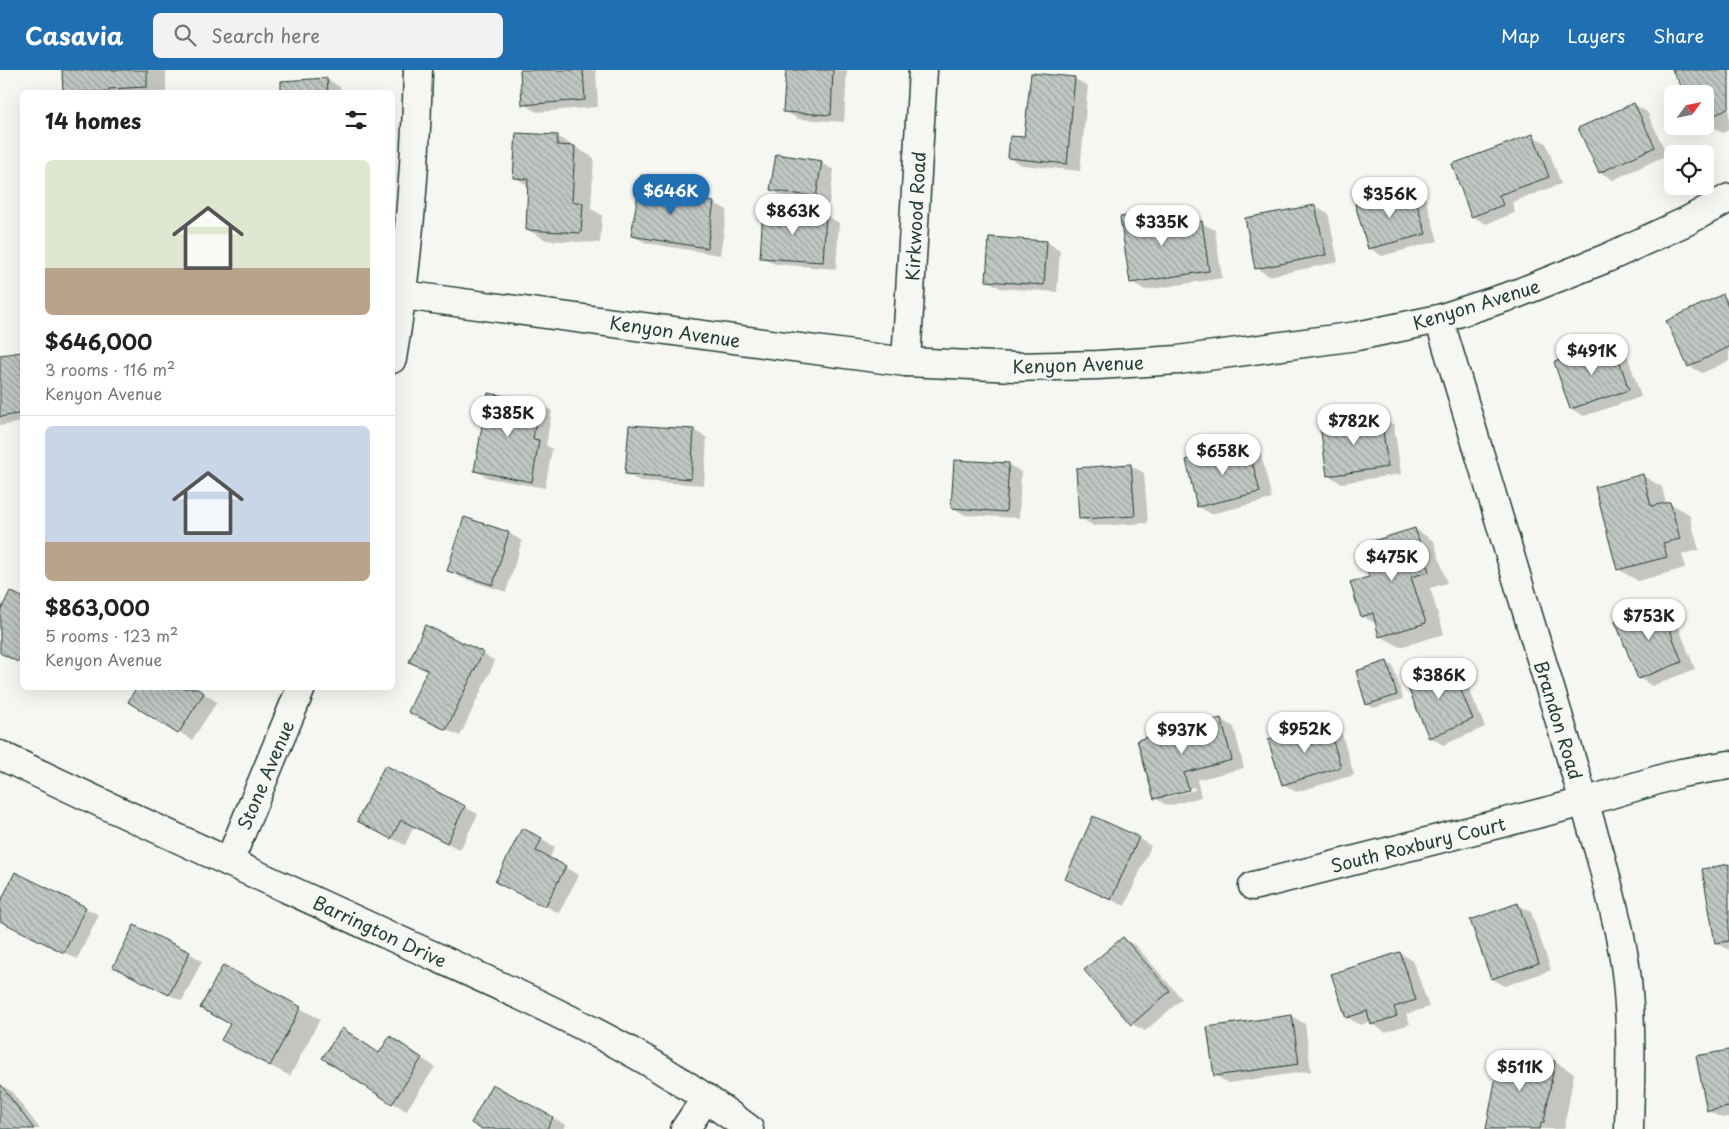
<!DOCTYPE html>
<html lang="en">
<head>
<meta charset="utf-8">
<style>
  :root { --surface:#fff; --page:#f2f2f2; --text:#222; --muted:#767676; --line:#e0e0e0; --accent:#1f6fb2 }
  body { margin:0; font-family:"Playpen Sans",sans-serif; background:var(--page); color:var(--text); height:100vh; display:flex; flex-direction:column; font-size:19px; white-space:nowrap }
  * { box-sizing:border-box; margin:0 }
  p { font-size:16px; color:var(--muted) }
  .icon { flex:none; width:28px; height:28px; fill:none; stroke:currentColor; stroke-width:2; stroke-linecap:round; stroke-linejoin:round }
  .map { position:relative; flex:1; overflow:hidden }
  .drawer { position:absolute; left:20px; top:20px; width:375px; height:600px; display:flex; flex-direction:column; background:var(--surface); border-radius:8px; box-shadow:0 5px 20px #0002 }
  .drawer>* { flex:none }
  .needle { width:32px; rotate:57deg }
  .fabs { position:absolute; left:1664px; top:15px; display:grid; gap:10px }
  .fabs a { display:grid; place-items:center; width:50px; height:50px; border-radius:8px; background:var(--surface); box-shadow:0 5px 20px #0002; font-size:25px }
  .price { position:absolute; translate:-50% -42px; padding:0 11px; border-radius:18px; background:#fff; color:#222; font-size:16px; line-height:32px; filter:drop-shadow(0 1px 2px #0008) }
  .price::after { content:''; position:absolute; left:50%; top:30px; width:15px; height:11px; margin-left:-8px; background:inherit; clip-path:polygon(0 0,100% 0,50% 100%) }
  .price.selected { background:var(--accent); color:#fff }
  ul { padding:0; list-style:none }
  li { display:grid; align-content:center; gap:10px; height:265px; padding:0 25px }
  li+li { border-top:1px solid var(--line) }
  li span { display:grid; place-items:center; height:155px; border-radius:8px; color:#555 }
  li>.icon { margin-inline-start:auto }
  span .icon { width:90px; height:90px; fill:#fffc; stroke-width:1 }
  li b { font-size:21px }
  h2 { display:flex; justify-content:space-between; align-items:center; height:60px; padding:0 25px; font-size:21px }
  header { display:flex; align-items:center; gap:30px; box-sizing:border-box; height:70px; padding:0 25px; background:var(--accent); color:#fff }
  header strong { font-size:24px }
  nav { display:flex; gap:28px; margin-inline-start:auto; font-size:18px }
  .search { width:350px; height:45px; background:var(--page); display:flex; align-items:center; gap:12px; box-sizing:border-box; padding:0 18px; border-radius:8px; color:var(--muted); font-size:19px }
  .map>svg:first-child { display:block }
  .shadow { fill:#0003; fill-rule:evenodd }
  .building { fill:url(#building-back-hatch); stroke:#1f3d34 }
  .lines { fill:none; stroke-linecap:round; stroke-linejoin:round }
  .minor-casing { stroke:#1f3d34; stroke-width:31 }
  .minor { stroke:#f6f6f2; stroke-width:28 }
  .labels { text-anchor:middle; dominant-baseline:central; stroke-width:4; stroke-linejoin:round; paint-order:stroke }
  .street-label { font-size:18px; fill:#1f3d34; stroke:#f6f6f2 }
</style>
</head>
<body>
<header>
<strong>Casavia</strong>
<div class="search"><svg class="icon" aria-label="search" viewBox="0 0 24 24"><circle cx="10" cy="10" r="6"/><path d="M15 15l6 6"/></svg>Search here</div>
<nav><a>Map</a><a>Layers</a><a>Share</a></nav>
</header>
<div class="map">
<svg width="1729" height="1059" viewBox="0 0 1729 1059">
  <defs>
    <pattern id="building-back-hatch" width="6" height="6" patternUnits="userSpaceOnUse" patternTransform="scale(1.25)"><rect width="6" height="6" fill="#c1c8c3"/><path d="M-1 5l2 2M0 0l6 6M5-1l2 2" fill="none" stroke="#9ca49f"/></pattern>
  </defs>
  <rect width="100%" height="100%" fill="#f6f6f2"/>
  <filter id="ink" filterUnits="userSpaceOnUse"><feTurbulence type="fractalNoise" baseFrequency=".02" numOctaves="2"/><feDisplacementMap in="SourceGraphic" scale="10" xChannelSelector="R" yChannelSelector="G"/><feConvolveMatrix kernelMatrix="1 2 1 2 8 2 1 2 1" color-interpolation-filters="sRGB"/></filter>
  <g filter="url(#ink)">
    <g class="shadow">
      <path d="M63 0H166V22H64Z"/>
      <path d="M521 0H596L598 37 537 42 523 34Z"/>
      <path d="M787 0H847L844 52 798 49 785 42Z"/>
      <path d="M1673 0H1729V59L1723 63 1705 52V24Z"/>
      <path d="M1032 5 1075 9 1088 16 1080 101 1022 95 1009 88 1025 69Z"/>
      <path d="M327 9 340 17V22H283L282 13Z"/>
      <path d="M1634 34 1647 42 1667 85 1613 110 1600 102Z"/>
      <path d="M1533 66 1546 73 1561 114 1512 132 1515 143 1486 154 1472 146Z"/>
      <path d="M558 67 594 88 591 139 602 145 600 173 546 170 527 159 529 116 514 107Z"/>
      <path d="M821 93 834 100 829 134 785 127 771 120Z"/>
      <path d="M657 109 670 116 669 126 714 133 727 140 720 185 646 173 633 166Z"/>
      <path d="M1412 119 1425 127 1438 171 1382 186 1369 178Z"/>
      <path d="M1315 136 1328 143 1338 192 1269 206 1256 198Z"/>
      <path d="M765 141 826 145 839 153 836 199 775 194 762 187Z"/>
      <path d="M1170 141 1183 148 1184 155 1202 153 1215 160 1222 208 1145 220 1132 212Z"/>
      <path d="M1047 172 1060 180 1057 222 1000 218 987 210Z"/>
      <path d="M1723 226 1729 230V291L1702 303 1689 296Z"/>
      <path d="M1613 273 1626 281 1641 327 1584 346 1571 339 1556 293Z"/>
      <path d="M22 283V352L0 356V286Z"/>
      <path d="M539 333 552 341 546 375 552 379 545 418 489 408 475 401Z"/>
      <path d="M1381 348 1394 355 1401 404 1341 413 1328 405Z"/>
      <path d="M694 360 707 368 704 415 640 411 627 404Z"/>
      <path d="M1248 377 1261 384 1272 429 1211 444 1198 436Z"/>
      <path d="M1008 394 1021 402 1019 448 965 445 952 437Z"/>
      <path d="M1131 396 1144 403 1148 453 1094 456 1080 448Z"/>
      <path d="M1642 405 1662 417 1666 434 1669 433 1689 444 1699 480 1682 484 1685 498 1638 511 1618 499Z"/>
      <path d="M464 449 509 463 522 471 506 522 462 508 448 500Z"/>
      <path d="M1415 459 1434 471 1447 513 1430 518 1444 564 1400 577 1380 566 1378 555 1362 546 1371 507Z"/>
      <path d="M10 523 22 528V594L0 583V545Z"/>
      <path d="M1660 535 1673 543 1695 599 1652 616 1639 608Z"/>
      <path d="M482 583 495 591 460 666 423 649 428 601 410 591Z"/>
      <path d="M1386 592 1393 596 1403 629 1374 638 1367 634Z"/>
      <path d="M1448 595 1462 602 1485 657 1443 675 1430 667Z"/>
      <path d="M138 618H195L217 632 192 670 129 631Z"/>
      <path d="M1220 649 1234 657 1244 698 1197 710 1201 727 1168 736 1155 728ZM1194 717 1195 720 1164 728V725Z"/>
      <path d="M1327 653 1341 661 1354 705 1296 722 1283 714Z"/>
      <path d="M385 697 478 744 460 780 414 756 405 775 371 758Z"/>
      <path d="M1138 768 1151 776 1125 836 1080 816Z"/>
      <path d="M542 769 555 777 549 789 579 805 559 843 510 819Z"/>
      <path d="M1729 795V880L1717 873Z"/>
      <path d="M16 803 99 845 77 889 0 850V836Z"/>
      <path d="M1518 835 1531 842 1551 900 1505 916 1492 909Z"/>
      <path d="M1123 868 1136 876 1182 929 1145 961 1132 954Z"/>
      <path d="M189 883 202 891 182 931 128 904Z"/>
      <path d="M1400 883 1413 891 1429 937 1406 944 1410 954 1385 962 1372 954 1371 951 1360 955 1347 947Z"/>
      <path d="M223 897 320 949 290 1006 242 981 231 954Z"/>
      <path d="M1292 946 1305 954 1311 1001 1228 1013 1215 1005Z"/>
      <path d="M356 967 380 984 403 976 435 997 406 1041 324 988Z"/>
      <path d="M1729 981V1047L1722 1048 1708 1041Z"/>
      <path d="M1502 982 1555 992 1574 1003 1564 1059H1488Z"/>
      <path d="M0 1014 11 1021 40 1059H0Z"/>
      <path d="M492 1015 566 1055 564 1059H483Z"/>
    </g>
    <g class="building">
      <path d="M62 0H147V17L109 19V22H63Z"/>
      <path d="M520 0H583L585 30 522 35Z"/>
      <path d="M786 0H833L831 45 783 42Z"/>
      <path d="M1672 0H1729V37L1705 51V24H1686Z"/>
      <path d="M1031 3 1075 7 1067 94 1008 88 1010 66 1024 67Z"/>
      <path d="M327 8 328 22H281V11Z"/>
      <path d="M1634 33 1655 77 1599 103 1578 58Z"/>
      <path d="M516 63 558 65 557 75 575 76 572 132 583 133 581 163 526 160 528 109 513 108Z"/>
      <path d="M1533 64 1549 107 1499 125 1503 135 1471 147 1452 94Z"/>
      <path d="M776 84 822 91 816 127 770 120Z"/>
      <path d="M641 105 658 107 656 122 714 132 707 178 631 166Z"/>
      <path d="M1412 118 1426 164 1368 179 1355 134Z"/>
      <path d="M1315 135 1326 185 1255 199 1245 148Z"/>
      <path d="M1170 139 1173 156 1202 151 1209 201 1130 213 1120 147Z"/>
      <path d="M763 140 826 144 823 192 760 188Z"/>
      <path d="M989 167 1047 171 1044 215 986 211Z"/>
      <path d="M1723 224 1729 238V277L1688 297 1666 251Z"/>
      <path d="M1613 272 1629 320 1570 339 1554 292Z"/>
      <path d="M22 282V343L0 347V285Z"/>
      <path d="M488 323 539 332 533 369 539 370 532 412 474 401Z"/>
      <path d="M1381 346 1388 397 1327 406 1320 355Z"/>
      <path d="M629 355 694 359 691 409 625 404Z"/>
      <path d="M1248 375 1260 422 1197 437 1186 390Z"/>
      <path d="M954 390 1009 393 1006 442 951 438Z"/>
      <path d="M1131 394 1135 446 1079 449 1076 398Z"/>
      <path d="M1643 404 1651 436 1670 432 1680 469 1663 473 1667 487 1617 500 1595 417Z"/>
      <path d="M464 447 509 462 493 515 447 501Z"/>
      <path d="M1415 458 1429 502 1411 507 1426 553 1379 567 1373 543 1361 547 1350 512 1369 507 1360 475Z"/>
      <path d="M10 521 22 527V582L18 592 0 583V542Z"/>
      <path d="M1660 534 1682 592 1638 609 1615 551Z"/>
      <path d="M425 555 483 582 446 660 408 642 427 600 409 592Z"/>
      <path d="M1387 591 1397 625 1366 635 1356 601Z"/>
      <path d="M1449 593 1473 649 1429 668 1405 611Z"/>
      <path d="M136 618H196L204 623 178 664 128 632Z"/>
      <path d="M1221 648 1232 690 1184 703 1189 720 1154 729 1137 670Z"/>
      <path d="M1327 652 1341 697 1282 715 1268 670Z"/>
      <path d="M385 695 465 736 447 773 401 750 391 769 357 751Z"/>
      <path d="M1093 746 1139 767 1111 830 1065 809Z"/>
      <path d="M522 758 542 768 536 781 566 796 545 837 495 812Z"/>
      <path d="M1729 794V871L1715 873 1702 799Z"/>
      <path d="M15 802 86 837 64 883 0 851V833Z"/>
      <path d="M1518 833 1539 893 1491 909 1470 850Z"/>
      <path d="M134 855 190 882 169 925 113 897Z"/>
      <path d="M1123 867 1170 921 1131 955 1084 900Z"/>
      <path d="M1400 882 1416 930 1394 937 1397 946 1371 955 1367 941 1346 948 1331 904Z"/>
      <path d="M223 895 301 937 270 996 221 970 230 954 200 938Z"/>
      <path d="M1292 945 1299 994 1214 1006 1207 957Z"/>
      <path d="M342 958 379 983 390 966 422 988 392 1034 322 988Z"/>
      <path d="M1501 980 1555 991 1544 1052H1541L1540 1059H1486Z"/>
      <path d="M1729 980V1037L1707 1041 1696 986Z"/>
      <path d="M0 1014 34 1059H0Z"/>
      <path d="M492 1014 553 1047 547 1059H481L471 1053Z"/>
    </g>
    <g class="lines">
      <g class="minor-casing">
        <g id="minor">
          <path d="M403 225 906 292 1015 297 1098 295 1178 290 1357 266 1439 249 1516 224 1607 188 1687 151 1729 128"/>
          <path d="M1439 249 1601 788C1612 832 1625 877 1628 922 1632 968 1630 1013 1629 1059"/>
          <path d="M392 289C408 193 416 96 418 0"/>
          <path d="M906 292 923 0"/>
          <path d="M0 685C129 747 260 806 390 866 475 905 562 942 644 989 680 1010 715 1034 749 1059"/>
          <path d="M229 792 301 618"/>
          <path d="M1253 816 1584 732 1681 703 1729 695"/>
          <path d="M685 1059 706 1028"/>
        </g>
      </g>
      <use href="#minor" class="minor"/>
    </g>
  </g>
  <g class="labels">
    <g class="street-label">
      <text transform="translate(915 146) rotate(-87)">Kirkwood Road</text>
      <text transform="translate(1476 234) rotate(-17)">Kenyon Avenue</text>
      <text transform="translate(675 261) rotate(8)">Kenyon Avenue</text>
      <text transform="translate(1078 294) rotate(-2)">Kenyon Avenue</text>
      <text transform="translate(1559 650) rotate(73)">Brandon Road</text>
      <text transform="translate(265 705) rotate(-67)">Stone Avenue</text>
      <text transform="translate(1418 774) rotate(-14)">South Roxbury Court</text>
      <text transform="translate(380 861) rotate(25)">Barrington Drive</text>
    </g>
  </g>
</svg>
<div class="fabs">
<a><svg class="needle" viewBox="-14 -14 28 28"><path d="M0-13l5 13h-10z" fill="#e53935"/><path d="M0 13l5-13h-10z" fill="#767676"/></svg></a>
<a><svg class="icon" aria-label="locate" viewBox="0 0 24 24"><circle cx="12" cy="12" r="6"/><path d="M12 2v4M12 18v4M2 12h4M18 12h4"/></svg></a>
</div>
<b class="price selected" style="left:671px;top:146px">$646K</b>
<b class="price" style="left:1390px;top:149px">$356K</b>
<b class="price" style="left:793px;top:166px">$863K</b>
<b class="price" style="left:1162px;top:177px">$335K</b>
<b class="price" style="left:1592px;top:306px">$491K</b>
<b class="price" style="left:508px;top:368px">$385K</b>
<b class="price" style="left:1354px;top:376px">$782K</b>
<b class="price" style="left:1223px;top:406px">$658K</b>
<b class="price" style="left:1392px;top:512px">$475K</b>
<b class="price" style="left:1649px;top:571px">$753K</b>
<b class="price" style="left:1439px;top:630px">$386K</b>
<b class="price" style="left:1305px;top:684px">$952K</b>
<b class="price" style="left:1182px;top:685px">$937K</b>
<b class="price" style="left:1520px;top:1022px">$511K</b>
<section class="drawer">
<h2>14 homes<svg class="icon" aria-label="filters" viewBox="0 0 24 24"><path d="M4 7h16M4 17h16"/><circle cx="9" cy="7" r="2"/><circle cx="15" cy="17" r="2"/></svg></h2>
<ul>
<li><span style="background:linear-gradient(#dfe7d0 70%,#b9a48a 0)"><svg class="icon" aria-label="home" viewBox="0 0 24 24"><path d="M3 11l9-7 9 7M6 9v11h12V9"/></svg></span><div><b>$646,000</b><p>3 rooms · 116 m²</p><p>Kenyon Avenue</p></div></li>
<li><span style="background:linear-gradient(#c9d6e8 75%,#b9a48a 0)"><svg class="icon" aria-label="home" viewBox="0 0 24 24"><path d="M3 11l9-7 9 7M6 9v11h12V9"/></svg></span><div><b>$863,000</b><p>5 rooms · 123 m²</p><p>Kenyon Avenue</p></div></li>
</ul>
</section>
</div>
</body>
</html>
